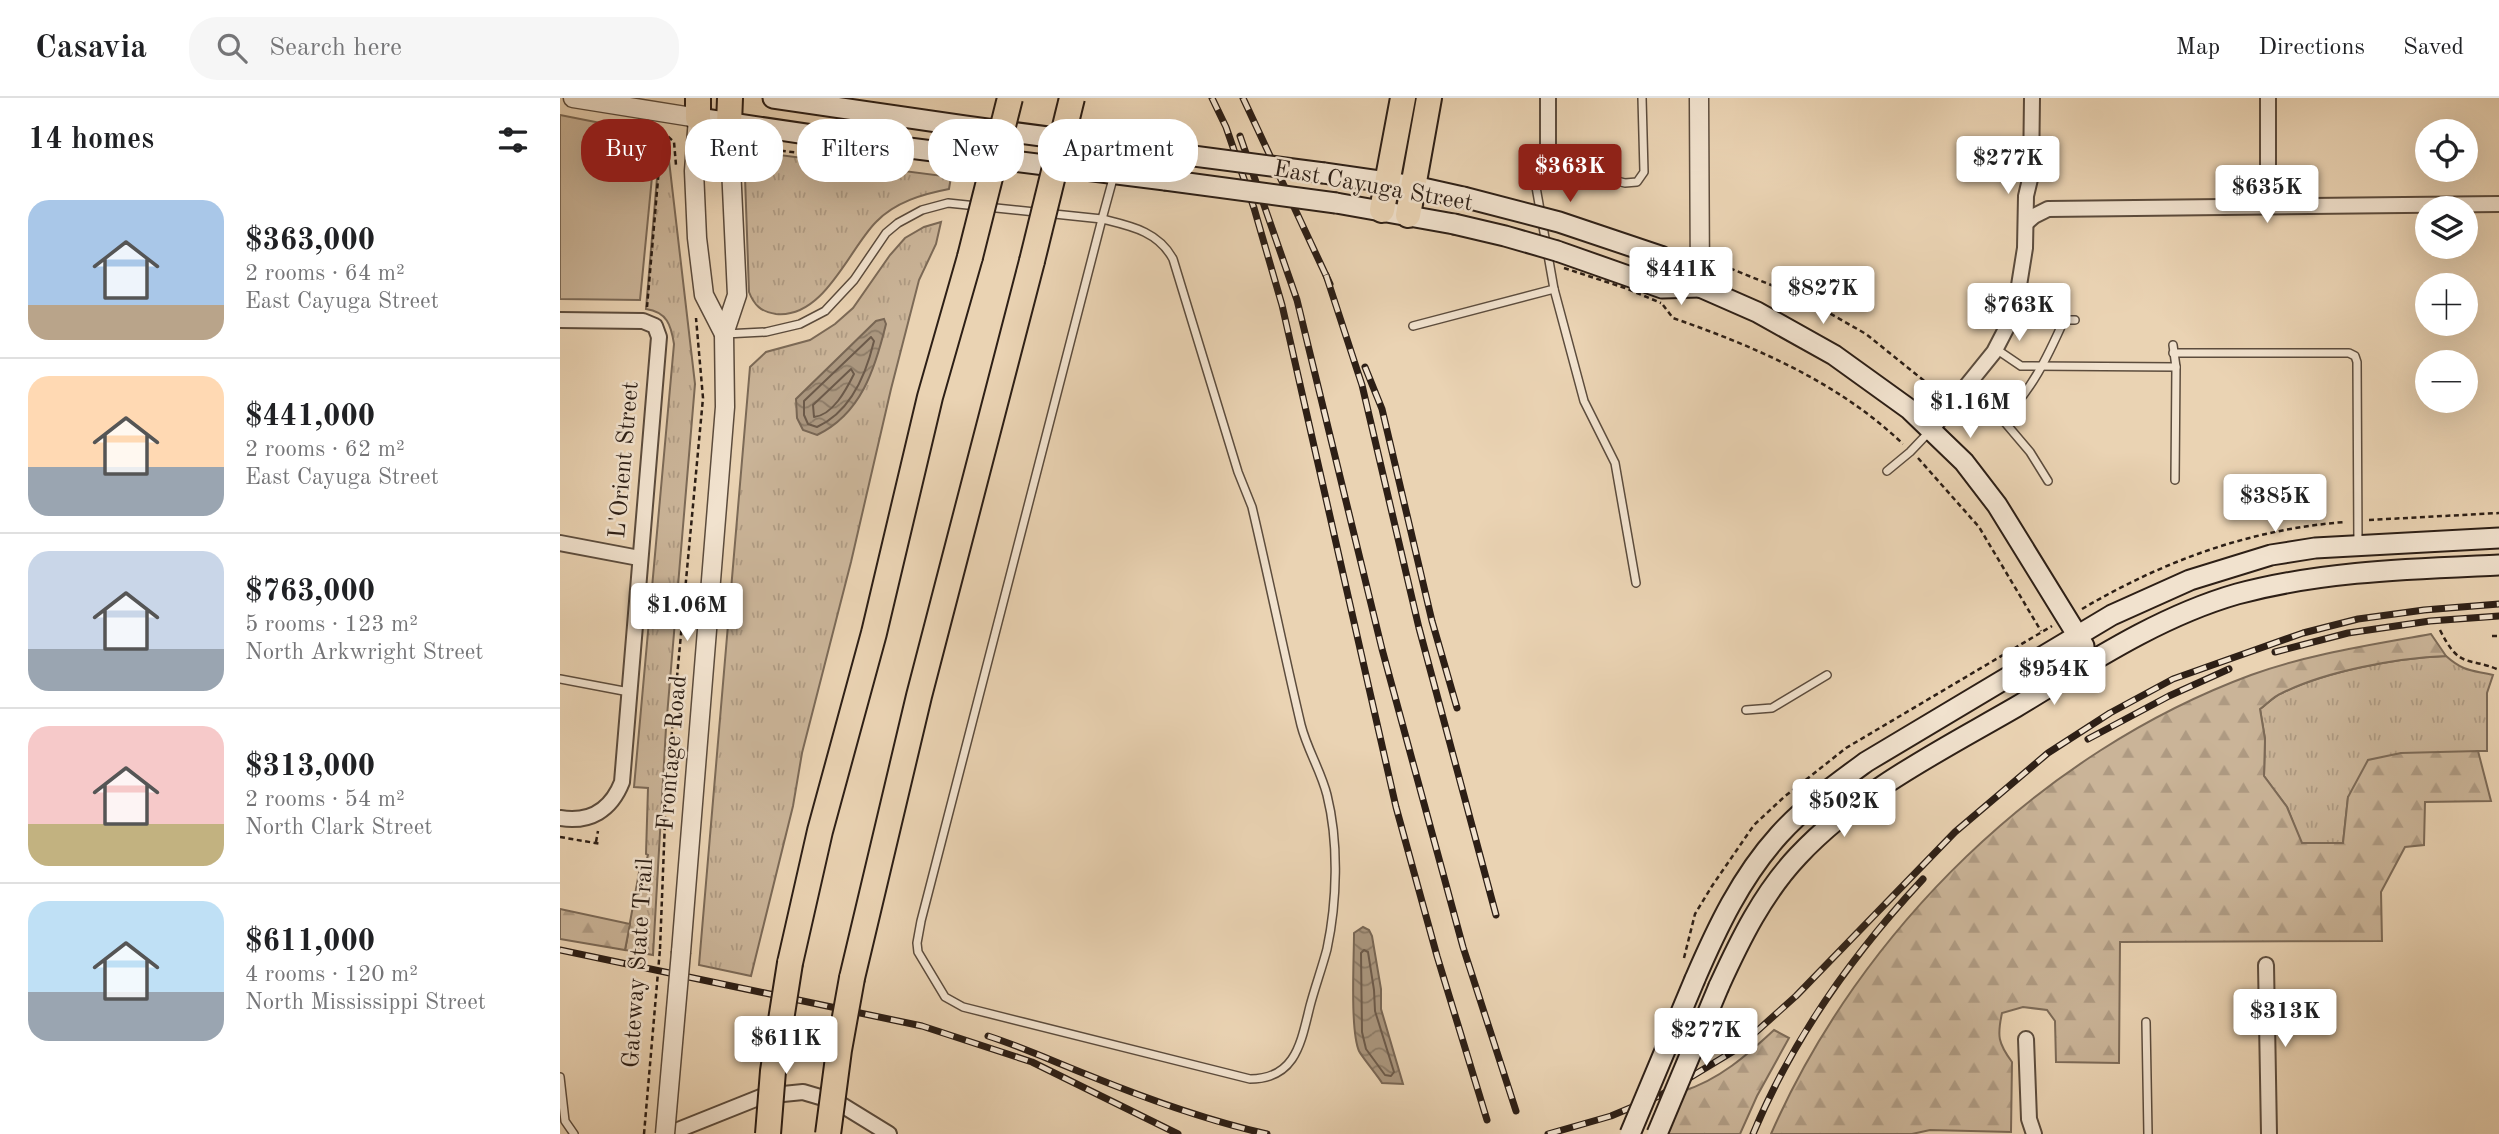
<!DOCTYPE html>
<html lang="en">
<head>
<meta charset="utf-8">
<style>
  :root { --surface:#fff; --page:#f6f6f6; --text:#202124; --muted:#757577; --line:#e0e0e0; --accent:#8f2418 }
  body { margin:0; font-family:"Old Standard TT",serif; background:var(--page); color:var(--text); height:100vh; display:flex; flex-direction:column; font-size:26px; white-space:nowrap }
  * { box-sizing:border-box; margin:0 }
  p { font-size:23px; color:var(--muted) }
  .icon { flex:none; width:38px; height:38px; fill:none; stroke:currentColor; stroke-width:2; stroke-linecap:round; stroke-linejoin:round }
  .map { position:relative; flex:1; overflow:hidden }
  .panel { display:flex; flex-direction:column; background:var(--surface); width:560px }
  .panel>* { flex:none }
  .hud { position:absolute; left:21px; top:21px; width:665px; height:63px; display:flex; gap:14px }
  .tools { position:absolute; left:1855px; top:21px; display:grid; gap:14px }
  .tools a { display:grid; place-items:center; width:63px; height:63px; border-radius:50%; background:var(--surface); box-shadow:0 7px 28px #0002; font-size:35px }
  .price { position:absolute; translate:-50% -60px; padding:0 16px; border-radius:7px; background:#fff; color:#222; font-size:23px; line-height:46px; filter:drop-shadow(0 2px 4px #0008) }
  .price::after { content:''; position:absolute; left:50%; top:42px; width:21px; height:16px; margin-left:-10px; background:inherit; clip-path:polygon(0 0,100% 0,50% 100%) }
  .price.on { background:var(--accent); color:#fff }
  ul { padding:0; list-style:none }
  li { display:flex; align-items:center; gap:21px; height:175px; padding:0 28px }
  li+li { border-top:2px solid var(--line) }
  li span { display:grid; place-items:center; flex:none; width:196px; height:140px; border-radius:21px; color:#555 }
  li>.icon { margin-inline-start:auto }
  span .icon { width:84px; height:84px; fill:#fffc; stroke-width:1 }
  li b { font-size:30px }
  h2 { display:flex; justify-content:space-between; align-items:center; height:84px; padding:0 28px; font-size:30px }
  .pill { padding:0 24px; border-radius:28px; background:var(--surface); box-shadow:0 7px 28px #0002; font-size:24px; line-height:63px }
  .pill.on { background:var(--accent); color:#fff }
  header { display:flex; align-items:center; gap:42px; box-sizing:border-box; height:98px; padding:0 35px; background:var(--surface); border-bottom:2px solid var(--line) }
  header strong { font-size:33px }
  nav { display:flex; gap:38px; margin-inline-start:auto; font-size:24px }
  .search { width:490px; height:63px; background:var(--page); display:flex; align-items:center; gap:18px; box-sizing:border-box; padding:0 24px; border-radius:28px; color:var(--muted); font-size:26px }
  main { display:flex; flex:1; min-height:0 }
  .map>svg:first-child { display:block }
  .grass { fill:url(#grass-tufts); stroke:#7c6a57; stroke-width:2 }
  .forest { fill:url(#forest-firs); stroke:#7c6a57; stroke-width:2 }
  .green { fill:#cab498; stroke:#7c6a57; stroke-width:2 }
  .water { fill:url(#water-waves); stroke:#786654; stroke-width:2 }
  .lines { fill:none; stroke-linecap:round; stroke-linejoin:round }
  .shore { stroke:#6c5a4a; stroke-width:2 }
  .service-casing { stroke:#5c4c3d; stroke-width:10 }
  .minor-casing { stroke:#5c4c3d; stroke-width:18 }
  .tertiary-casing { stroke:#5c4c3d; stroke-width:21 }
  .secondary-casing { stroke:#2d1f16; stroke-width:23 }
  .motorway-casing { stroke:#2d1f16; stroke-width:28 }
  .path { stroke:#2d1f16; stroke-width:2.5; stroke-dasharray:5 3.5; stroke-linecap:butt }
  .service { stroke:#f1e2ce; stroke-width:7 }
  .minor { stroke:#f1e2ce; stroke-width:14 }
  .tertiary { stroke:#f1e2ce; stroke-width:18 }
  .secondary { stroke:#f1e2ce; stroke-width:19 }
  .motorway { stroke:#ead3b3; stroke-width:24 }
  .rail-casing { stroke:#2d1f16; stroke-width:7 }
  .rail { stroke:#f1e2ce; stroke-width:4.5; stroke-dasharray:13; stroke-linecap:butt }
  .tertiary-bridge-casing { stroke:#5c4c3d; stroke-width:21; stroke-linecap:butt }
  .secondary-bridge-casing { stroke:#2d1f16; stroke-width:23; stroke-linecap:butt }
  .motorway-bridge-casing { stroke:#2d1f16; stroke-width:28; stroke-linecap:butt }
  .path-bridge { stroke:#2d1f16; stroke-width:2.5; stroke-dasharray:5 3.5; stroke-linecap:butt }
  .tertiary-bridge { stroke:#f1e2ce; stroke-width:18 }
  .secondary-bridge { stroke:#f1e2ce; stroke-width:19 }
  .motorway-bridge { stroke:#ead3b3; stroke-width:24 }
  .labels { text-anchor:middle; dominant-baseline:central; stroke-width:5; stroke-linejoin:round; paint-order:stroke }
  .street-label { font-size:24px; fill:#2d1f16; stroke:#f1e2ce }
</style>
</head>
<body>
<header>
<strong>Casavia</strong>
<div class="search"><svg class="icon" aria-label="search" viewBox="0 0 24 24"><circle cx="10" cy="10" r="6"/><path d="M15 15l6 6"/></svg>Search here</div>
<nav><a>Map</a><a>Directions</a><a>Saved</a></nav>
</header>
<main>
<section class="panel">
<h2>14 homes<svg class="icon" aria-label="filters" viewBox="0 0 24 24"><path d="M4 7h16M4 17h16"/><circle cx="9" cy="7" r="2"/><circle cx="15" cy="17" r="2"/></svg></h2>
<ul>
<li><span style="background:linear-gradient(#a9c7e8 75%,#b9a48a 0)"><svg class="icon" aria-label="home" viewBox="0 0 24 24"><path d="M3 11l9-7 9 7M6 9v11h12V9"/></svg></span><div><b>$363,000</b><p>2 rooms · 64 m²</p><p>East Cayuga Street</p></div></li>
<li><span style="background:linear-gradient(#ffd9b3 65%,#9aa5b1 0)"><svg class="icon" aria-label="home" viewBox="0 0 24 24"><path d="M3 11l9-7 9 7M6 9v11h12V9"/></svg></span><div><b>$441,000</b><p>2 rooms · 62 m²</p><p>East Cayuga Street</p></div></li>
<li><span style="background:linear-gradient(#c9d6e8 70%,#9aa5b1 0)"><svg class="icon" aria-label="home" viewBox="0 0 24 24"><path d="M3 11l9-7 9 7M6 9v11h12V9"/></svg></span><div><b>$763,000</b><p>5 rooms · 123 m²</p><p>North Arkwright Street</p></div></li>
<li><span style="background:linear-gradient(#f6c9c9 70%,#c2b280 0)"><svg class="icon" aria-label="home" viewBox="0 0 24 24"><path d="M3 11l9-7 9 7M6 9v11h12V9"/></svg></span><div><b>$313,000</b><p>2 rooms · 54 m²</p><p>North Clark Street</p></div></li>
<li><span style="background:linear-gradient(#bfe0f5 65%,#9aa5b1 0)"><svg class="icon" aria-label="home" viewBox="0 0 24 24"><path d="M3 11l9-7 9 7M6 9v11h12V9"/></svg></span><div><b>$611,000</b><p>4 rooms · 120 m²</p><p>North Mississippi Street</p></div></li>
</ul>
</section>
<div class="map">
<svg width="1939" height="1036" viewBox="0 0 1939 1036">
  <defs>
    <pattern id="grass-tufts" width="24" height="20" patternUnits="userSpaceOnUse" patternTransform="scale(1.75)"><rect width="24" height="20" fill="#cab498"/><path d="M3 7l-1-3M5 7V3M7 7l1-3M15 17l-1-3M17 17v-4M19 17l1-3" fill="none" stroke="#ae9a82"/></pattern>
    <pattern id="forest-firs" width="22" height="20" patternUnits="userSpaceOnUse" patternTransform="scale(1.75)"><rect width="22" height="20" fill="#cab498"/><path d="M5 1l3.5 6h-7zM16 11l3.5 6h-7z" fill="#ae9a82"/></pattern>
    <pattern id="water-waves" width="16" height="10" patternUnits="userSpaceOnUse" patternTransform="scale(1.75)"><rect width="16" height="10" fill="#aa967e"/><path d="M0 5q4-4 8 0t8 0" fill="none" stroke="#8b7a66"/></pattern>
  </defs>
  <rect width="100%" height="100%" fill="#ead3b3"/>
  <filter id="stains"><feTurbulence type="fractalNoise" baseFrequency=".00286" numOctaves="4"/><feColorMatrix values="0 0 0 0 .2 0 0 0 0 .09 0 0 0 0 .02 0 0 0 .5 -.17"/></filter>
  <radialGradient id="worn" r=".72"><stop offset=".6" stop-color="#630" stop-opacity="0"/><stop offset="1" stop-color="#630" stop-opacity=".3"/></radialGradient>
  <g class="grass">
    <path d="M100 44 108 54 135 286 106 630 93 857 65 852 80 769 85 767 88 757 86 756 88 690 74 689 114 246C111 227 107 214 86 211Z"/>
    <path d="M197 54 391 79 389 91C363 96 335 104 316 124 289 151 264 221 216 216 201 214 194 207 189 194L185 79 188 66Z"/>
    <path d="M381 124 376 146 359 182 331 291 291 464 242 655 233 708 191 878 139 867 190 269 206 254 250 242 275 226 293 210 330 157 345 140 364 129Z"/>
    <path d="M1886 558C1904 574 1912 572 1933 577L1927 595V653H1918L1788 699 1783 745H1741L1727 709 1704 678 1705 641 1700 611C1707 606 1714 598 1722 595 1767 573 1837 560 1886 558Z"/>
  </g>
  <g class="forest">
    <path d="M1871 536 1886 558C1837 560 1766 573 1722 595 1714 598 1707 606 1700 611L1705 641 1704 678 1727 709 1742 745H1783L1788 699 1808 662 1841 655 1918 653 1931 703 1865 704 1864 747 1845 749 1821 794 1822 843 1560 844 1559 965 1496 964 1495 923 1487 912 1463 909 1442 915C1437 938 1438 945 1452 964L1451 1034 1370 1032 1352 1036H1211C1300 832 1482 654 1691 577 1749 556 1811 547 1871 536Z"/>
    <path d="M0 811 70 826 65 852 0 841Z"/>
    <path d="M1214 932 1229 940 1197 998 1180 1036H1104L1123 993C1159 982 1187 957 1214 932Z"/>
  </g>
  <path class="green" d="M0 17 86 34 96 38 80 202 0 201Z"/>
  <g class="water">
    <path d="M324 221 326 226C315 271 301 316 257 337L243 332 237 320 236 301 316 223Z"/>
    <path d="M803 829 809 832 812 838 821 891V911L843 986 822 985C817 977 802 959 799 953 790 932 794 862 794 835Z"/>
  </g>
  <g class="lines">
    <g class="shore">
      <path d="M311 239 314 243C306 277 290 314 257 329L248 326 244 317V303Z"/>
      <path d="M291 271 294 276C286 292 273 317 254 319L253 307Z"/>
      <path d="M804 852 808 854 814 892 815 913 834 974 831 978 825 977 806 951 802 934 801 855Z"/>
    </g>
    <g class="service-casing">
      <g id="service">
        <path d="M542 121C570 128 598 133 613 161L678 374 692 409C709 481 724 555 741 627 747 651 761 673 767 697 779 745 777 804 767 851 762 870 755 889 750 908 741 944 736 981 690 981L403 909 385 899 358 854 357 845 361 823Z"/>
        <path d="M994 191 1024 303 1055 365 1076 485"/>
        <path d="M853 228 994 191 973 72 1021 74 1065 85 1077 84 1084 74 1082 0"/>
        <path d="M165 236 206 234 240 226 265 213 294 182 326 135 338 125 362 112 388 105 542 121 554 77"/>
        <path d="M1613 247 1616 269 1615 382"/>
        <path d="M1436 251 1461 268 1616 269"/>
        <path d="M1613 255H1789L1795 258 1797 264 1798 446"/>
        <path d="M1327 373 1350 354 1370 333"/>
        <path d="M1488 383 1470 354 1442 321C1471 294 1488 258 1504 222H1515"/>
        <path d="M0 581 69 594"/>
        <path d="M1186 612 1212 610 1267 577"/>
        <path d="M1586 924 1588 1036"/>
        <path d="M0 979 5 1023 14 1036"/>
      </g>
    </g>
    <g class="minor-casing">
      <g id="minor">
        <path d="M1708 0V109"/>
        <path d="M973 72 988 50V0"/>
        <path d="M1466 125 1474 118 1488 111 1939 106"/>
        <path d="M0 222 83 223 95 228 99 239 62 684C51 712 30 725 0 720"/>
        <path d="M1371 332 1434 254 1448 227 1457 200 1465 150 1466 98 1471 77 1472 0"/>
        <path d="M0 445 79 460"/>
        <path d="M1706 867 1709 1036"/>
        <path d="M1466 941 1469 1021 1474 1036"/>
        <path d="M108 1036 203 998 243 994 277 1004 329 1036"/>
      </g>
    </g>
    <g class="tertiary-casing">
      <g id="tertiary">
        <path d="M13 0 138 20 134 73 137 140 144 197 164 236"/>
        <path d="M1139 0 1140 189"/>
        <path d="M121 854 165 309 164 236 177 197 169 26"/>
      </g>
    </g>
    <g class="secondary-casing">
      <g id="secondary">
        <path d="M213 0 405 28 572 50"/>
        <path d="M138 20 293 43 605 82"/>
        <path d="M764 75 854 88 903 99"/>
        <path d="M776 105 894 126"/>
        <path d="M997 153 1102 190 1140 189"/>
        <path d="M1103 159 1140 189 1197 214 1274 257 1349 311 1404 364 1437 407 1524 548"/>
        <path d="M1135 881C1157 830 1181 779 1219 737 1244 709 1276 686 1306 664L1552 517 1630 482 1711 457 1755 450 1939 440"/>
        <path d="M1159 888C1180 842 1203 795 1238 758 1299 693 1380 653 1456 609 1526 567 1597 519 1677 496 1763 473 1850 471 1939 467"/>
      </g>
    </g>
    <g class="motorway-casing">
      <g id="motorway">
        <path d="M138 0V20"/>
        <path d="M169 26 170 0"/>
        <path d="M822 112 843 0"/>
        <path d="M848 117 869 0"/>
        <path d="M230 865 260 733 314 535 370 299 410 159"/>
        <path d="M292 880 359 598 472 163"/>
      </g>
    </g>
    <g class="path">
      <path d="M102 33 114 44 116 67"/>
      <path d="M187 49 250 56"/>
      <path d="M1162 167 1243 200 1306 236 1378 294"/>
      <path d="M1103 207 1113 220C1196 249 1278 284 1343 346"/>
      <path d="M87 209 102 35"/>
      <path d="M1358 360 1419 429 1481 533"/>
      <path d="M1809 422 1939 415"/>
      <path d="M1522 511C1603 463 1691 431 1785 424"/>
      <path d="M1880 532C1900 572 1907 558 1939 572"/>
      <path d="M1932 538H1939"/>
      <path d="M0 739 41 746"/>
      <path d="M36 744 38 733"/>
      <path d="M100 851 106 697 143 300 136 220"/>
      <path d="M1124 860 1135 816 1152 788 1194 727 1224 699 1286 650 1492 528"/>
    </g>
    <use href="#service" class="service"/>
    <use href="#minor" class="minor"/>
    <use href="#tertiary" class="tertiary"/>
    <use href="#secondary" class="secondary"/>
    <use href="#motorway" class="motorway"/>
    <g class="rail-casing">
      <g id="rail">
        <path d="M652 0 666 29 694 110 722 207 836 709 877 858 927 1022"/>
        <path d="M683 0 770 186"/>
        <path d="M680 38 737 202 822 551 903 849 956 1013"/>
        <path d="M766 177 802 287 859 530 936 817"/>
        <path d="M805 269 822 311 872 523 897 610"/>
        <path d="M1715 554 1788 535 1870 523 1939 518"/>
        <path d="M1528 641 1609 598 1669 571"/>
        <path d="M0 852 362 928 472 964 618 1036"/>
        <path d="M428 938C462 949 495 964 528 977 587 1001 645 1022 707 1036"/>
        <path d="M988 1036 1051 1018 1101 997 1177 951 1236 898 1395 734 1488 655 1550 615 1613 581 1743 535 1798 521 1864 512 1939 506"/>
        <path d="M1193 1036C1233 940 1292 857 1363 781"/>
      </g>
    </g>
    <use href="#rail" class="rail"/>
    <g class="tertiary-bridge-casing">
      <path id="tertiary-bridge" d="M105 1036 121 854"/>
    </g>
    <g class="secondary-bridge-casing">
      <g id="secondary-bridge">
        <path d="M572 50 764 75"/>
        <path d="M605 82 776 105"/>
        <path d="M903 99 999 124 1103 159"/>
        <path d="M894 126 945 138 997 153"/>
        <path d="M1070 1036 1135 881"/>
        <path d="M1097 1036 1159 888"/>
      </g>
    </g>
    <g class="motorway-bridge-casing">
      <g id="motorway-bridge">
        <path d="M410 159 450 0"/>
        <path d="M472 163 512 0"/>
        <path d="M208 1036 213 973 230 865"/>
        <path d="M268 1036 279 952 292 880"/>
      </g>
    </g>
    <g class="path-bridge">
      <path d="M1004 170 1065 190 1101 205"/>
      <path d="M84 1036 100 851"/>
    </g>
    <use href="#tertiary-bridge" class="tertiary-bridge"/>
    <use href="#secondary-bridge" class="secondary-bridge"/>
    <use href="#motorway-bridge" class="motorway-bridge"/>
  </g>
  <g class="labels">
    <g class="street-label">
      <text transform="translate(813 89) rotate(10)">East Cayuga Street</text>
      <text transform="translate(65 362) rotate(-85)">L'Orient Street</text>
      <text transform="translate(113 655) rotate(-85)">Frontage Road</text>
      <text transform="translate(79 865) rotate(-86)">Gateway State Trail</text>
    </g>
  </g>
  <rect width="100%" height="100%" filter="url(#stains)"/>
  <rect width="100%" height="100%" fill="url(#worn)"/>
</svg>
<div class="tools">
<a><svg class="icon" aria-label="locate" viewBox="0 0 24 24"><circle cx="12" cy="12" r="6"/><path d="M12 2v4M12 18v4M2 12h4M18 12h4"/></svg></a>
<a><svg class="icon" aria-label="layers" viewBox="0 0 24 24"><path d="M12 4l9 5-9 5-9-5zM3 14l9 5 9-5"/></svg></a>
<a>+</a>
<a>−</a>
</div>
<b class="price" style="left:1448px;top:98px">$277K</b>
<b class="price on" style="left:1010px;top:106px">$363K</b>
<b class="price" style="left:1707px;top:127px">$635K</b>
<b class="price" style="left:1121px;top:209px">$441K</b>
<b class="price" style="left:1263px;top:228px">$827K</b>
<b class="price" style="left:1459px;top:245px">$763K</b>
<b class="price" style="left:1410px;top:342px">$1.16M</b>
<b class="price" style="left:1715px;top:436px">$385K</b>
<b class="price" style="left:127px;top:545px">$1.06M</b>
<b class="price" style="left:1494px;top:609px">$954K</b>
<b class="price" style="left:1284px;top:741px">$502K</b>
<b class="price" style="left:1725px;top:951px">$313K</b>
<b class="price" style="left:1146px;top:970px">$277K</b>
<b class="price" style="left:226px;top:978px">$611K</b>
<div class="hud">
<a class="pill on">Buy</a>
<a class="pill">Rent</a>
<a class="pill">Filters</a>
<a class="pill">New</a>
<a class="pill">Apartment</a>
</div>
</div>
</main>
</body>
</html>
